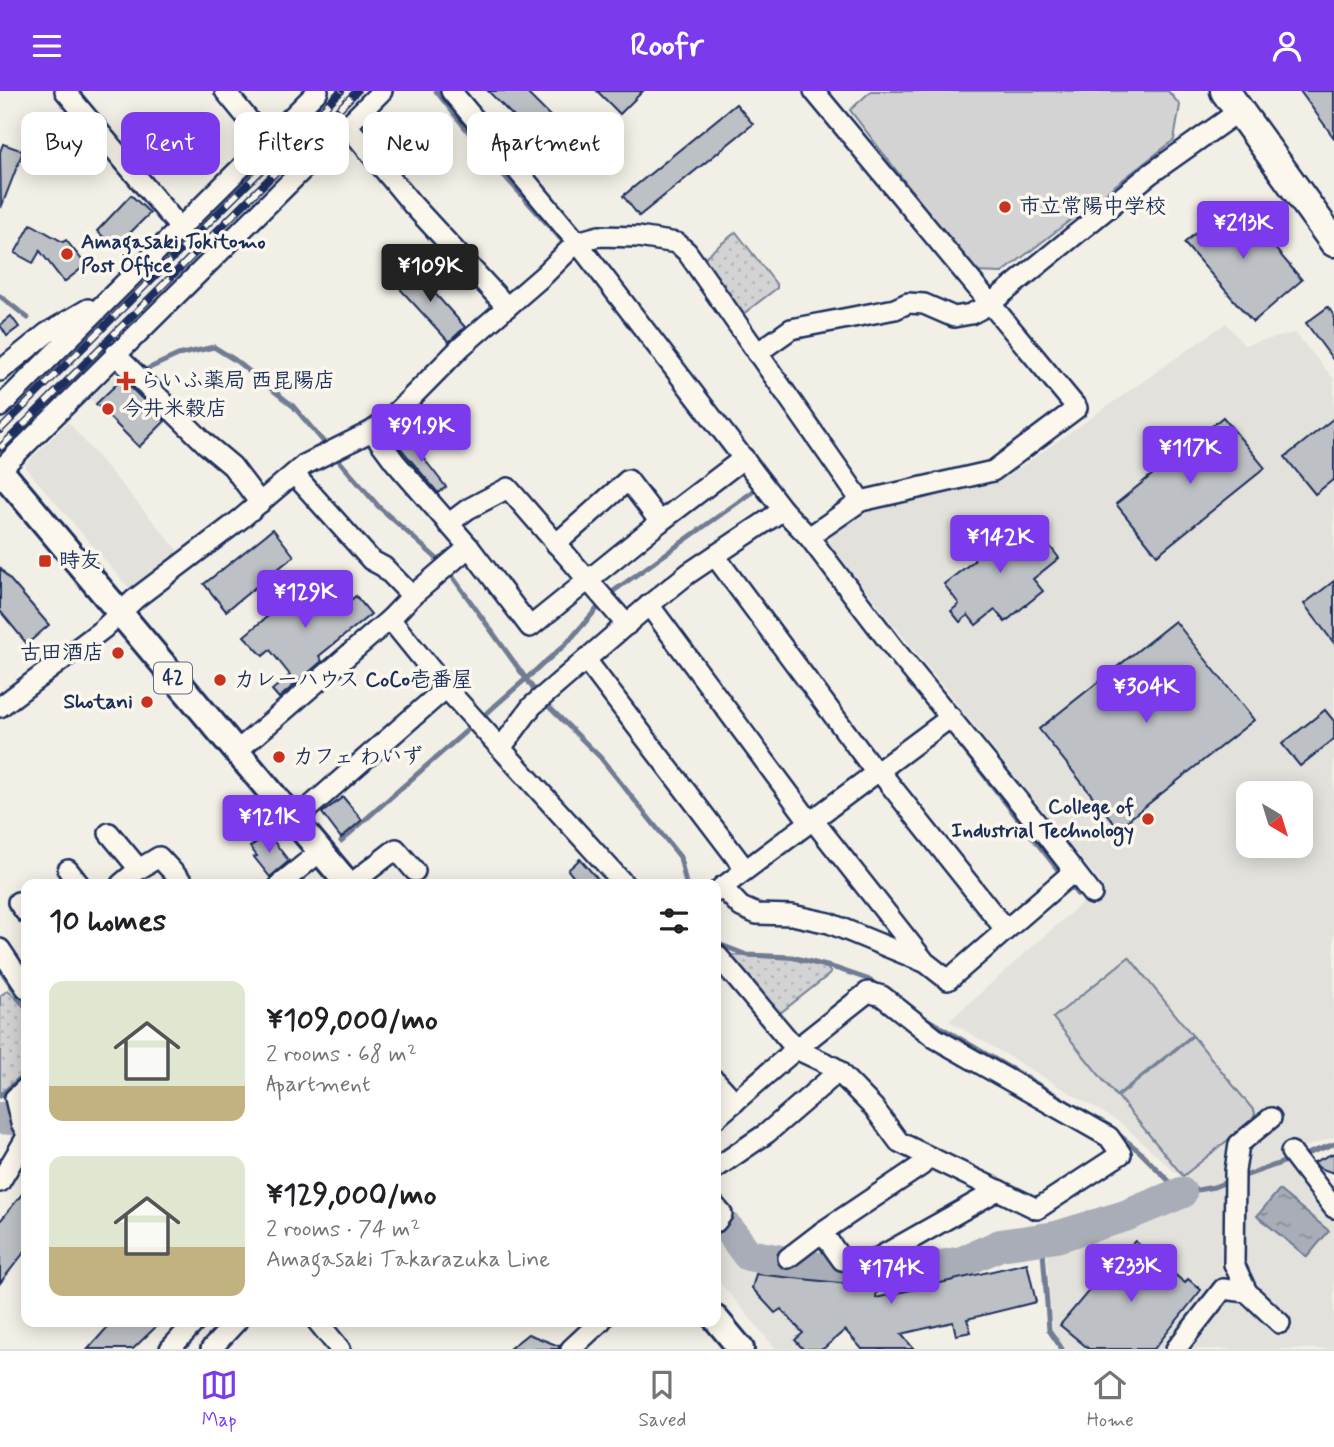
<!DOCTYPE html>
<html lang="en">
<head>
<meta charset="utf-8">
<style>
  :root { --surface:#fff; --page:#f6f6f6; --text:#202124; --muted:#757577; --line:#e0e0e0; --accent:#7c3aed }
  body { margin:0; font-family:Mynerve,"Klee One",sans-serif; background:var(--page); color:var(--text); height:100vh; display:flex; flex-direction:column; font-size:26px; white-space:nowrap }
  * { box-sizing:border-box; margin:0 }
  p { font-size:23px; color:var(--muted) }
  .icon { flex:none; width:38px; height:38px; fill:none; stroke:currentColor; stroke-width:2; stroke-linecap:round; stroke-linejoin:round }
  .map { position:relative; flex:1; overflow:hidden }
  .drawer { position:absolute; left:21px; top:788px; width:700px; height:448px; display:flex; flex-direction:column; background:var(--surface); border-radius:14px; box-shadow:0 4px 18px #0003 }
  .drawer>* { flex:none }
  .guide { position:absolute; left:21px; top:21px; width:700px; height:63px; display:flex; gap:14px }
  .needle { width:46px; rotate:142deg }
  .controls { position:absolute; left:1236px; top:690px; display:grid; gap:14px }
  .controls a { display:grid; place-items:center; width:77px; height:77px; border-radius:14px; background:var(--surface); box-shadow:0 4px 18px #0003; font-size:35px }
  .price { position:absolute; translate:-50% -60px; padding:0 16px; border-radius:7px; background:var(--accent); color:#fff; font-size:23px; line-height:46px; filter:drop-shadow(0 2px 4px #0008) }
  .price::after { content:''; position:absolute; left:50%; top:42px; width:21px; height:16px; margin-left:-10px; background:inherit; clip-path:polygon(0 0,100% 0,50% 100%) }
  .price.active { background:#222; color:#fff }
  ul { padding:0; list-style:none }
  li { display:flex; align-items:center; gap:21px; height:175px; padding:0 28px }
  li span { display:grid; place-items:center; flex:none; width:196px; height:140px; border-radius:14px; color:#555 }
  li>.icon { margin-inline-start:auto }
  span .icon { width:84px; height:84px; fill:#fffc; stroke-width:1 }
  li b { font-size:30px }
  h2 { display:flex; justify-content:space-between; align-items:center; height:84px; padding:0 28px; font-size:30px }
  .pill { padding:0 24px; border-radius:14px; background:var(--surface); box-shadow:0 4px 18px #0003; font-size:24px; line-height:63px }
  .pill.active { background:var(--accent); color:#fff }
  header { display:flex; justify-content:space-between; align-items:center; height:91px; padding:0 28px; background:var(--accent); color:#fff; font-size:32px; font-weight:700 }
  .tab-bar { display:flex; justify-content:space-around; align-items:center; height:98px; border-top:2px solid var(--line); background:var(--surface); font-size:19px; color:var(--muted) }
  .tab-bar a { display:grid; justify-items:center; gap:4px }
  .tab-bar .active { color:var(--accent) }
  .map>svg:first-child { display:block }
  .built { fill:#e2e1dc; fill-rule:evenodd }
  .grass { fill:#d2d3d2; stroke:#768198; stroke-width:2 }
  .park { fill:url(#park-dots); stroke:#768198; stroke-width:2 }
  .water { fill:url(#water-ripples); stroke:#707b93; stroke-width:2 }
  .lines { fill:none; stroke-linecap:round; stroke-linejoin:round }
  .stream { stroke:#707b93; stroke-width:5 }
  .river { stroke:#a9adb7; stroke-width:32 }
  .building { fill:#bdc0c4; stroke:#1b2f5e; stroke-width:2 }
  .minor-casing { stroke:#1b2f5e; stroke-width:24 }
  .major-casing { stroke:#1b2f5e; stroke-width:30 }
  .highway-casing { stroke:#1b2f5e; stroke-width:33 }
  .minor { stroke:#fbf7ec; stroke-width:19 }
  .major { stroke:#fbf7ec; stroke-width:24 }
  .highway { stroke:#fbf7ec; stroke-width:28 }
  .rail-casing { stroke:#1b2f5e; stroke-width:8 }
  .rail { stroke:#fbf7ec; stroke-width:5; stroke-dasharray:16; stroke-linecap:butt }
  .poi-dot { fill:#c8321e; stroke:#fbf7ec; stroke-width:2.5 }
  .labels { text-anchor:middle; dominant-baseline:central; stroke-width:7; stroke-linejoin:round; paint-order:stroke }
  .shield { fill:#fbf7ec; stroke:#5e6b89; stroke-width:2 }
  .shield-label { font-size:19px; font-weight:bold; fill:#1b2f5e }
  .poi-label { font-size:21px; font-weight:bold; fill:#1b2f5e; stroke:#fbf7ec; text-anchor:start }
</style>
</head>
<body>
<header><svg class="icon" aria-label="menu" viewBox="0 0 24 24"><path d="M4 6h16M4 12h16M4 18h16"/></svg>Roofr<svg class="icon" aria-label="person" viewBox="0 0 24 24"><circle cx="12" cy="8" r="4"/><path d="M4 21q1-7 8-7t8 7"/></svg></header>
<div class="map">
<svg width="1334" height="1258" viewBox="0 0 1334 1258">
  <defs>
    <pattern id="park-dots" width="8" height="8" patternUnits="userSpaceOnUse" patternTransform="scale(1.75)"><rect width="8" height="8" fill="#d2d3d2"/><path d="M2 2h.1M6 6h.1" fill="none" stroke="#b4b5b7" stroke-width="1.8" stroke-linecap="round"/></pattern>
    <pattern id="water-ripples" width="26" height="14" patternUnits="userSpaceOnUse" patternTransform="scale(1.75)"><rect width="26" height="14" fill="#a9adb7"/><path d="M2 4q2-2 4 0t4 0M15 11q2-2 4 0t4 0" fill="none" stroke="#898d98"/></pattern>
  </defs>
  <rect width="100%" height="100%" fill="#f2efe6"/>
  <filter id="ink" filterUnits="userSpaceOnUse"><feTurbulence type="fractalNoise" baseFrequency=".0143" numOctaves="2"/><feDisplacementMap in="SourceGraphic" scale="14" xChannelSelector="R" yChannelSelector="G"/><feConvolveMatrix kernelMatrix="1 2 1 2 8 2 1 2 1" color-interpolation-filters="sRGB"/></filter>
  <g filter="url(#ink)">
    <g class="built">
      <path d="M1226 232 1244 254 1295 242 1334 288V1046L1285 1063 1334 1125V1258H1066L1053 1241 1046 1155 1190 1109 1186 1091 1121 1032 949 930 1102 794 829 453 831 443 873 418 1008 385ZM1248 702H1300V754H1248Z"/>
      <path d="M122 277 171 328 140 357 90 308Z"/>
      <path d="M68 331 182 464 133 502 26 377V373Z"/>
      <path d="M718 1134 749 1172 896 1192 897 1195 825 1258H776L716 1187V1135Z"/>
    </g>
    <g class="grass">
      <path d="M871 0H1168L1180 14 1174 49 1002 182 974 181 850 19Z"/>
      <path d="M1129 866 1192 944 1116 1005 1053 927Z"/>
      <path d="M1193 945 1255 1021 1254 1028 1183 1085 1118 1006Z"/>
    </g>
    <g class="park">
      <path d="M736 141 777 194V197L738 227 704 176 706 165Z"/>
      <path d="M721 860 730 864 793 868 827 877 831 882 775 926Z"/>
      <path d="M8 899 26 918V980L0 1003V905Z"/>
    </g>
    <path class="water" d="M1279 1099 1329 1140 1307 1166 1257 1125Z"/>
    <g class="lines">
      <g class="stream">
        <path d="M436 0 493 72 567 155"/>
        <path d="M0 205 28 227"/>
        <path d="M145 279 178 264 214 256 235 269 293 315 328 356"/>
        <path d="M334 364 379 416 435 466 452 485 537 603"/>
        <path d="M608 504 758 397"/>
        <path d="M544 611 600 666 680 766 686 793"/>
        <path d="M480 628 567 552 602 512"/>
        <path d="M954 646 1062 784"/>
        <path d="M341 750 473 634"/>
        <path d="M1069 792 1077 803"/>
        <path d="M716 852 747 864 792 866 838 878 867 888 880 896"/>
        <path d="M0 878 26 916"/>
        <path d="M925 927 1108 1035 1139 1060 1181 1102 1214 1096 1229 1090"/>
        <path d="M0 1005 26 983"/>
        <path d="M1301 1065 1334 1053"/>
        <path d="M1239 1087 1292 1068"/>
        <path d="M1042 1148 1049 1239 1062 1258"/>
      </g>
      <g class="river">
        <path d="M0 1027 26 1029"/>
        <path d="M716 1127 730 1140 748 1164 863 1185 901 1183 962 1171 1000 1154 1056 1146 1125 1125 1181 1102"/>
      </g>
    </g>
    <g class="building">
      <path d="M488 0H525L581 56 563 75Z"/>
      <path d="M597 0H643L620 23Z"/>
      <path d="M1300 0H1334V47Z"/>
      <path d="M736 13 753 33 639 125 623 105Z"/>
      <path d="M3 53 23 60 1 117 0 61Z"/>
      <path d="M131 104 150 122 115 157 97 140Z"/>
      <path d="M1234 109 1302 189 1253 231 1184 152Z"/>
      <path d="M31 133 63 151 66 149 86 174 64 191 40 160 33 172 15 162Z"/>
      <path d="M405 169 465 236 449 251 401 199Z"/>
      <path d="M1328 216 1334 224V270L1306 232Z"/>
      <path d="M11 225 19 236 7 245 0 234Z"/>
      <path d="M122 288 165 330 139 356 96 313Z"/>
      <path d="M1223 326 1265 377 1157 464 1116 413Z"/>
      <path d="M1334 327V388L1315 403 1285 366Z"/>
      <path d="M407 346 446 396 438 402 397 353Z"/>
      <path d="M1010 427 1031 454 1042 445 1059 467 1033 488 1043 500 1005 531 995 519 976 534 968 524 960 531 951 520 959 513 944 493 975 469 968 460Z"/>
      <path d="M273 438 294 465 226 520 204 493Z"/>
      <path d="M0 477 49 534 27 553 0 520Z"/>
      <path d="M311 489 327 494 343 515 356 505 371 523 319 565 322 570 279 607 272 599 290 584 270 559 263 565 244 545Z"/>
      <path d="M1334 490V552L1304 513Z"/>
      <path d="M1175 530 1254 629 1118 737 1039 638Z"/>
      <path d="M1325 619 1334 630V648L1300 675 1282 653Z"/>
      <path d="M343 706 362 729 341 747 322 722Z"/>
      <path d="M268 743 289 770 270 786 254 766 257 765 250 756Z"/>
      <path d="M580 768 602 793H579L568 779Z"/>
      <path d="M1334 1062V1082L1319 1077 1314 1071Z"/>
      <path d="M26 1098V1159L0 1192V1130Z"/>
      <path d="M1135 1150 1185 1192 1188 1188 1201 1199 1154 1258H1089L1060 1234 1123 1159 1125 1161Z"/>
      <path d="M1027 1172 1036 1211 967 1228 971 1241 956 1244 953 1231 901 1243 914 1258H862L845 1239 823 1258H803L795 1249 803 1242 781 1218 775 1222 752 1197 756 1183 877 1196 876 1207Z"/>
      <path d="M113 1230H162L133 1258H88Z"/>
      <path d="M528 1243 559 1255V1258H509Z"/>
    </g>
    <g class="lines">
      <g class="minor-casing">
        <g id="minor">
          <path d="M65 0 180 137"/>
          <path d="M225 0 266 50"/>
          <path d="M451 0 577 151 783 419 809 446 896 560 1043 740 1092 803"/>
          <path d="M347 34 412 113 507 216"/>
          <path d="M757 262 791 238 895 218 908 212 924 213 954 226 971 223 990 213 1150 83 1239 20"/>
          <path d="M115 263 207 354 232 375 260 412"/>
          <path d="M0 280 47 242 88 218"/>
          <path d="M0 316 318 0"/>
          <path d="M372 340 395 371 469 456 530 536 660 431 744 367"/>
          <path d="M0 379 382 0"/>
          <path d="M294 383 371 469 384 476 412 505"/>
          <path d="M448 433 468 418 508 397 627 534"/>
          <path d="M809 446 861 410 993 380 1077 317 814 0"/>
          <path d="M556 453 628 389 660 431"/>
          <path d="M715 465 877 683"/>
          <path d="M649 514 810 731"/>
          <path d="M390 528 446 597 624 793"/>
          <path d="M586 569 745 778"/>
          <path d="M0 616 103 538 135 508 242 427 304 374 372 340 393 325 461 256 544 184 577 151 599 145 638 146 677 152 687 161 861 410"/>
          <path d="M501 657 532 615 649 514 689 482 783 419"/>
          <path d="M236 661 390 528 412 505 469 456"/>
          <path d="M880 681 1005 838"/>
          <path d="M296 728 446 597"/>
          <path d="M813 729 925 871 948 889 1073 781"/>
          <path d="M109 742 139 778"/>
          <path d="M68 779 79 793"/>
          <path d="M121 793 139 778 159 766 184 793"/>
          <path d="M280 793 321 760"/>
          <path d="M351 793 396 758 415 780"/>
          <path d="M722 796 741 816 757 823 792 824 829 832 924 871"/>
          <path d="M716 801 951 626"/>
          <path d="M18 811 26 822"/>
          <path d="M0 858 26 897"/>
          <path d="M716 863 796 958 834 976 874 1017 899 1051 1037 1118 1121 1063 1109 1046 935 947 882 905 868 901 796 958 716 1027"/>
          <path d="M716 990 735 1011"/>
          <path d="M26 997 15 1007 21 1032 26 1041"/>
          <path d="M1271 1027 1239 1053 1235 1080 1234 1173 1247 1201 1280 1232"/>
          <path d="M1291 1061 1334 1117"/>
          <path d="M716 1077 767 1042 839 980"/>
          <path d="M0 1091 26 1047"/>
          <path d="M716 1116 722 1123 716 1131"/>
          <path d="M822 1141 842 1169 869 1172 998 1099"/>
          <path d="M788 1167 822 1141 922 1074 926 1065"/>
          <path d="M317 1230 340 1258"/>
          <path d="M170 1258 196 1230"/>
          <path d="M211 1258 237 1230"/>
          <path d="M571 1258 601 1230"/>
          <path d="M1176 1258 1223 1198 1247 1201"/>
        </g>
      </g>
      <g class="major-casing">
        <g id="major">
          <path d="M0 379 348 793"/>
          <path d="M716 1228 741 1258"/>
        </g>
      </g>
      <g class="highway-casing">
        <path id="highway" d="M1225 0 1334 151"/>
      </g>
      <use href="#minor" class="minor"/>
      <use href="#major" class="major"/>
      <use href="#highway" class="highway"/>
      <g class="rail-casing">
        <g id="rail">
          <path d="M0 339 341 0"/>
          <path d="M0 357 357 0"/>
        </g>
      </g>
      <use href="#rail" class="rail"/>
    </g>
  </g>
  <g class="poi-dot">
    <circle cx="1005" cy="116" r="7"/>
    <circle cx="67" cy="163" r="7"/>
    <path d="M122.5 279.5h7v7h7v7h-7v7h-7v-7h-7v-7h7z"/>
    <circle cx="108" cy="318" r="7"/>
    <rect x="38" y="463" width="14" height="14" rx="3.5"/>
    <circle cx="118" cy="562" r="7"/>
    <circle cx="220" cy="589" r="7"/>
    <circle cx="147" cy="611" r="7"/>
    <circle cx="279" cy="666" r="7"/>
    <circle cx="1148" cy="728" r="7"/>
  </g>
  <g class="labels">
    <rect class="shield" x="154" y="571.5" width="38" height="31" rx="5"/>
    <g class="shield-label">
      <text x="173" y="587">42</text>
    </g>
    <g class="poi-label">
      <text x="1019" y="116">市立常陽中学校</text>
      <text x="81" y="151">Amagasaki Tokitomo<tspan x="81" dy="24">Post Office</tspan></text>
      <text x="140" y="290">らいふ薬局 西昆陽店</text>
      <text x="122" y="318">今井米穀店</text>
      <text x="59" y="470">時友</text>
      <text x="104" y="562" text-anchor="end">古田酒店</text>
      <text x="234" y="589">カレーハウス CoCo壱番屋</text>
      <text x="133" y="611" text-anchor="end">Shotani</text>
      <text x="293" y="666">カフェ わいず</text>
      <text x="1134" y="716" text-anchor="end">College of<tspan x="1134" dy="24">Industrial Technology</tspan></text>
    </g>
  </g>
</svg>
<div class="controls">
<a><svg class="needle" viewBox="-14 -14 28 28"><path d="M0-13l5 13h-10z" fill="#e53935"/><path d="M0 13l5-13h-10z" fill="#757577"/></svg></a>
</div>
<b class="price" style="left:1243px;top:170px">¥213K</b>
<b class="price active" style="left:430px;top:213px">¥109K</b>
<b class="price" style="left:421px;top:373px">¥91.9K</b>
<b class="price" style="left:1190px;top:395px">¥117K</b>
<b class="price" style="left:1000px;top:484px">¥142K</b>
<b class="price" style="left:305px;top:539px">¥129K</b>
<b class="price" style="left:1146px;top:634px">¥304K</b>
<b class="price" style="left:269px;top:764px">¥121K</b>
<b class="price" style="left:1131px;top:1213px">¥233K</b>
<b class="price" style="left:891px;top:1215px">¥174K</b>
<div class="guide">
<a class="pill">Buy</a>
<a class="pill active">Rent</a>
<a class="pill">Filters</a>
<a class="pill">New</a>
<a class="pill">Apartment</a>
</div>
<section class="drawer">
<h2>10 homes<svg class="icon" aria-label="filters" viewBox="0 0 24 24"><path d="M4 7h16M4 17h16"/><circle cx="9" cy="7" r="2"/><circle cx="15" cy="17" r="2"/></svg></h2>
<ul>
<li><span style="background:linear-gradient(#dfe7d0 75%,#c2b280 0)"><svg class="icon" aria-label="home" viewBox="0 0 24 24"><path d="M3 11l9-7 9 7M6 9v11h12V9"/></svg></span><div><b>¥109,000/mo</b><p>2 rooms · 68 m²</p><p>Apartment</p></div></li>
<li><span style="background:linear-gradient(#dfe7d0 65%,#c2b280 0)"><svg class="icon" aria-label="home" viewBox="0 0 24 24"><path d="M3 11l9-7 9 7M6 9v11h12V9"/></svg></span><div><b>¥129,000/mo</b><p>2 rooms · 74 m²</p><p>Amagasaki Takarazuka Line</p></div></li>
</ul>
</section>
</div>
<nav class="tab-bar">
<a class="active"><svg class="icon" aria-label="map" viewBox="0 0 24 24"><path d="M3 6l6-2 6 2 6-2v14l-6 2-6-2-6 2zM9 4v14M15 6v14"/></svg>Map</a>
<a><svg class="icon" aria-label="saved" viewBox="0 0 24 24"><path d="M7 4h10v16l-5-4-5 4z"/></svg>Saved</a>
<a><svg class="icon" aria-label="home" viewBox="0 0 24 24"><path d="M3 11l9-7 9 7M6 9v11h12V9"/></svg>Home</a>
</nav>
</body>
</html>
